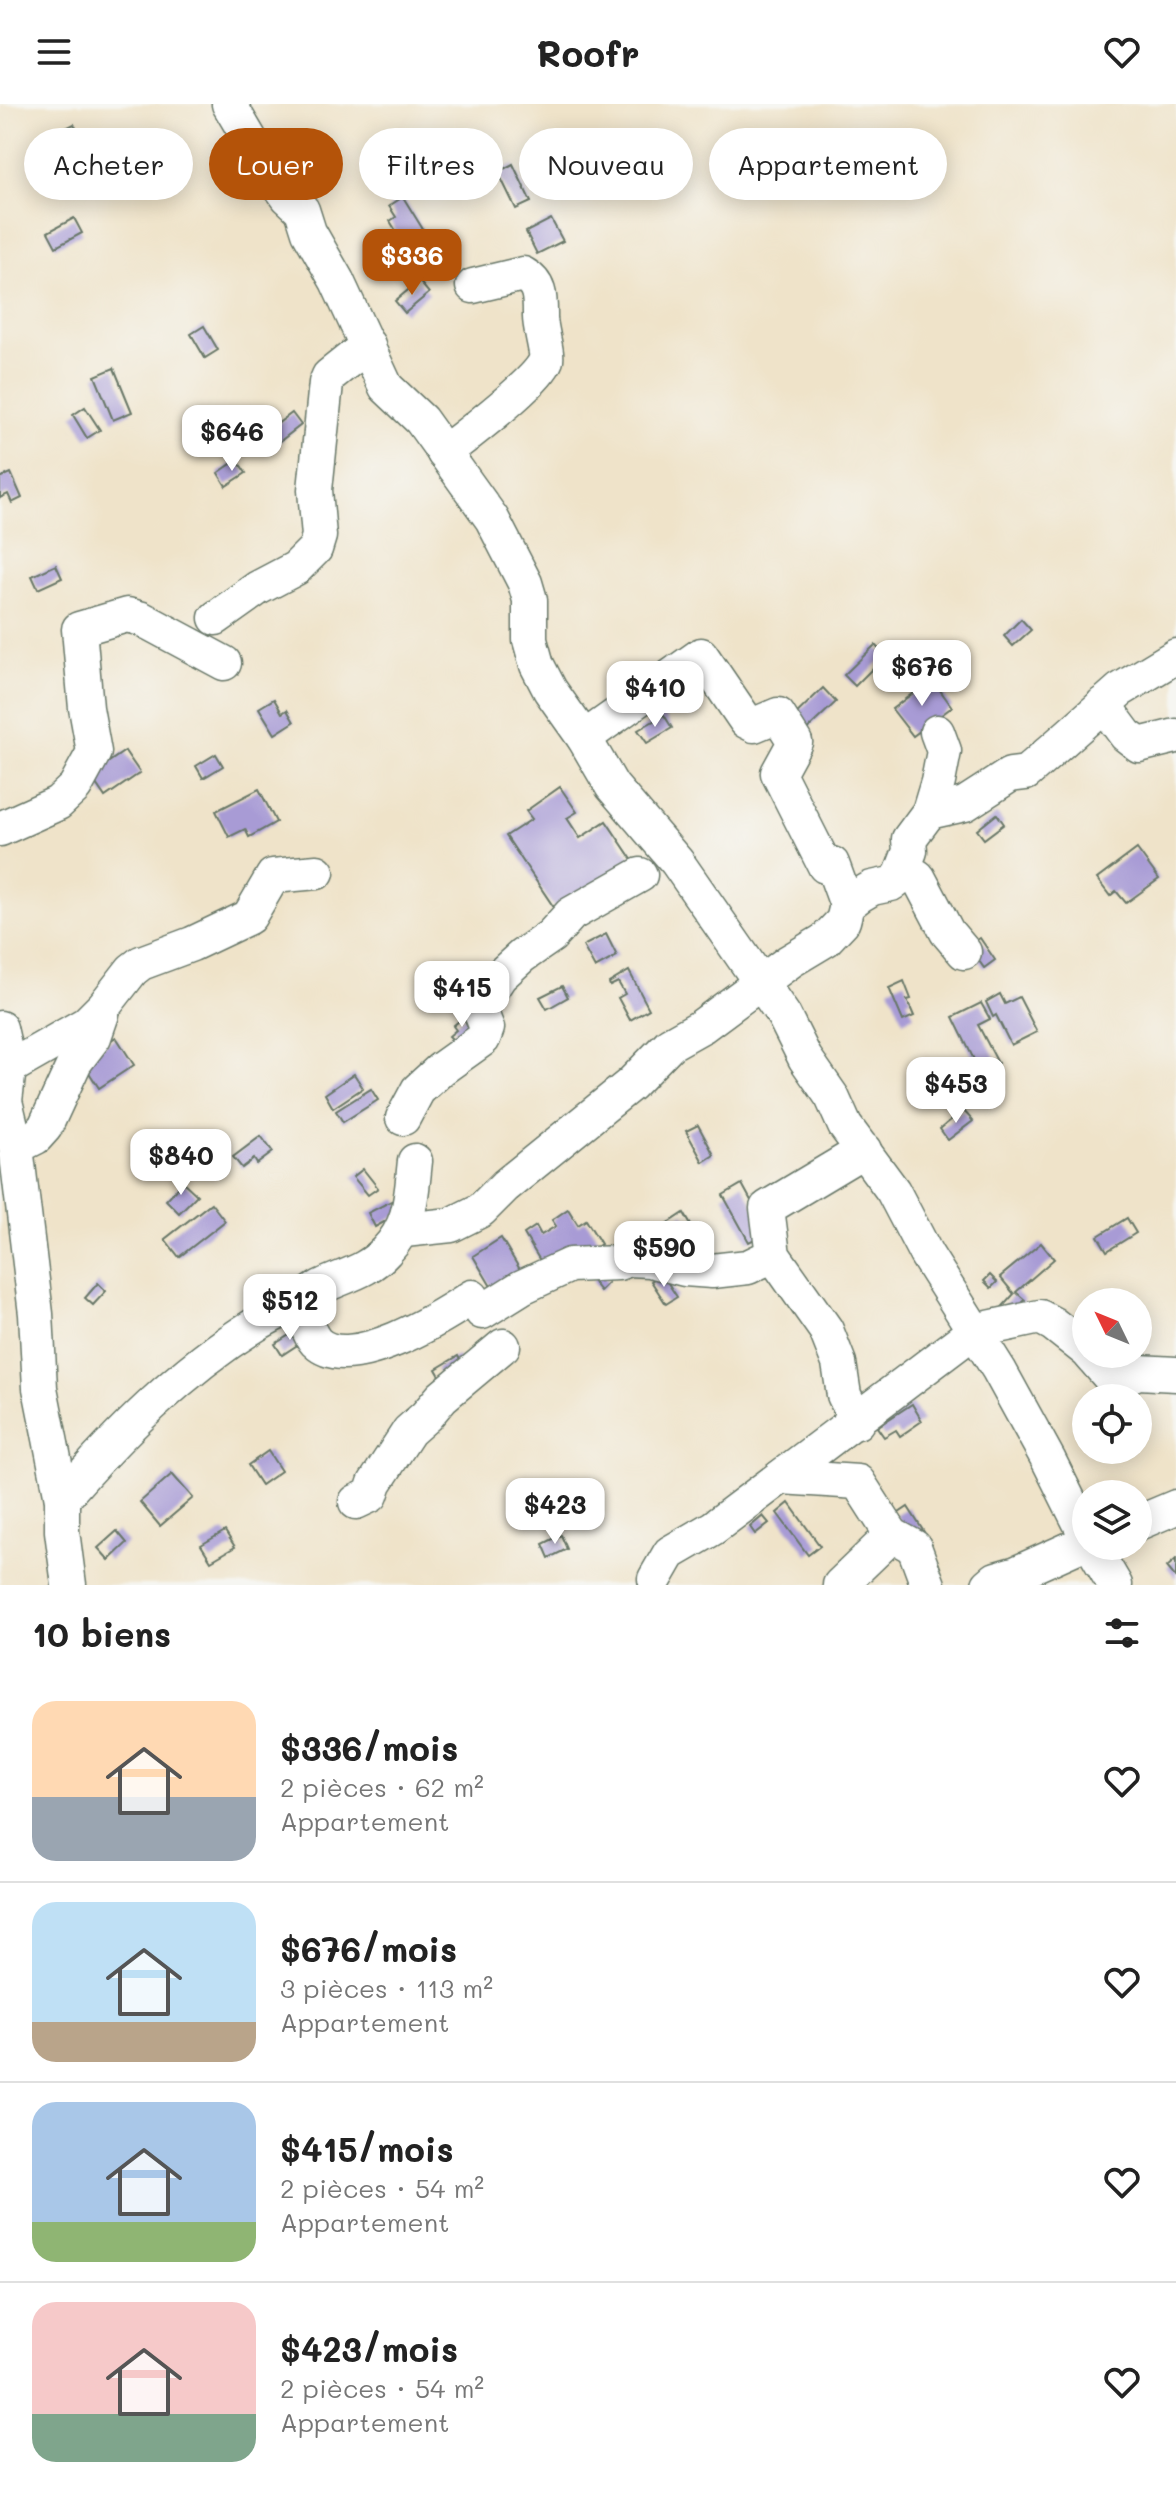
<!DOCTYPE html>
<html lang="fr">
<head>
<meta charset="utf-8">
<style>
  :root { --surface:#fff; --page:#f6f6f6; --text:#222; --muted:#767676; --line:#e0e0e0; --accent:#b45309 }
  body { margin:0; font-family:Mali,sans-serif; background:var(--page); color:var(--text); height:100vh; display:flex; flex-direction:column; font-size:30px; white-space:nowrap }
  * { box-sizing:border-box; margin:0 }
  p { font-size:26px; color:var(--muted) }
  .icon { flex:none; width:44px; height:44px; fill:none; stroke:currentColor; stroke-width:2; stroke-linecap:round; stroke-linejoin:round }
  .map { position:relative; height:1481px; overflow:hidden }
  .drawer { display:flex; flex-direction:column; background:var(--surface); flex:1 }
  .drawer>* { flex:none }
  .banner { position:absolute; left:24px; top:24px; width:1128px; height:72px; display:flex; gap:16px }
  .needle { width:52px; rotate:313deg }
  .controls { position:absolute; left:1072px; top:1184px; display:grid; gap:16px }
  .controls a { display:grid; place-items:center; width:80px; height:80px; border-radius:50%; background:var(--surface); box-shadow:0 4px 20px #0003; font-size:40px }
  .price { position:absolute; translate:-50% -68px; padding:0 18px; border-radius:16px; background:#fff; color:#222; font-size:26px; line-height:52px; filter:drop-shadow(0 2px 4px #0008) }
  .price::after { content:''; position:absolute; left:50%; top:48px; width:24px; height:18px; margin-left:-12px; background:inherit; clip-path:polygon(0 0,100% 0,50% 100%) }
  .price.current { background:var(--accent); color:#fff }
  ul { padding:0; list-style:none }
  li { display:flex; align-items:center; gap:24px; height:200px; padding:0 32px }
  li+li { border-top:2px solid var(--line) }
  li span { display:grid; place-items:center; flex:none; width:224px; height:160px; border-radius:24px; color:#555 }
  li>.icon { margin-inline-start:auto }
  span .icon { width:96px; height:96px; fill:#fffc; stroke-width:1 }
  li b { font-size:34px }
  h2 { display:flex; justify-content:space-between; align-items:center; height:96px; padding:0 32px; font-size:34px }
  .pill { padding:0 28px; border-radius:36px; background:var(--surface); box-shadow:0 4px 20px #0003; font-size:28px; line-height:72px }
  .pill.current { background:var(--accent); color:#fff }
  header { display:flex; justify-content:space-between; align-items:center; height:104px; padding:0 32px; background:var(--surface); font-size:36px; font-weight:700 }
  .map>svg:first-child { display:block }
  .building { fill:#a89bd5 }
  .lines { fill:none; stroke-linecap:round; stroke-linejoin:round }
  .minor-casing { stroke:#687768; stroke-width:37 }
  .minor { stroke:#fff; stroke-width:34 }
</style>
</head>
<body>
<header><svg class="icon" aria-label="menu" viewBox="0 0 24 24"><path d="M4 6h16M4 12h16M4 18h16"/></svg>Roofr<svg class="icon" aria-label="heart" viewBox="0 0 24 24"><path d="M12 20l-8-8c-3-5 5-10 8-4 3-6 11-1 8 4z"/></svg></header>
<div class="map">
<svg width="1176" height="1481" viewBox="0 0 1176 1481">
  <rect width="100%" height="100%" fill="#f6f6f2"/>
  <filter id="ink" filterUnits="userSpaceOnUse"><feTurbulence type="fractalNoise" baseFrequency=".0125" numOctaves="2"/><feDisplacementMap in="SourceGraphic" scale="16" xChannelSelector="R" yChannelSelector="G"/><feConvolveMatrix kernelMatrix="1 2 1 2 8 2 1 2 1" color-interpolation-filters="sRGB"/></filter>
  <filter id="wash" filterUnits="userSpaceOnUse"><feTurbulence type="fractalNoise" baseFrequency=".006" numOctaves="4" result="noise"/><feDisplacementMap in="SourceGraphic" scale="32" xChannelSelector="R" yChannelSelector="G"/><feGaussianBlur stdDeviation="1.8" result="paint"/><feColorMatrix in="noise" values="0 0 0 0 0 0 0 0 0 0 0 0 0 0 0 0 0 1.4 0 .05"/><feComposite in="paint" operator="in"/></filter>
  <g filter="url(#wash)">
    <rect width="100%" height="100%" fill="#efe3c9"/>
    <g id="blocks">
      <g class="building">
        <path d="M74 20 91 50 78 57 60 27Z"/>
        <path d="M60 39 73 61 60 68 48 45Z"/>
        <path d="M513 60 531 98 516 105 498 68Z"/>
        <path d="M403 93 432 140 412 153 390 117 396 113 389 102Z"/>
        <path d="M74 114 82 129 56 143 48 128Z"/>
        <path d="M551 115 563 137 537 150 526 128Z"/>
        <path d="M419 177 429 189 405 209 395 197Z"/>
        <path d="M204 222 218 246 205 254 191 230Z"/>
        <path d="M114 264 132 308 113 316 95 272Z"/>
        <path d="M85 303 100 326 87 334 73 311Z"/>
        <path d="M292 309 301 321 279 338 269 326Z"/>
        <path d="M237 356 246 369 226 382 218 369Z"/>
        <path d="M11 369 22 394 12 399 8 390 0 394V374Z"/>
        <path d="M56 461 62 474 38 485 32 472Z"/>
        <path d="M1021 515 1031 526 1013 542 1004 532Z"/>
        <path d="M875 541 885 552 855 582 844 571Z"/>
        <path d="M932 575 952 603 913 632 892 605Z"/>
        <path d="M823 584 836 598 801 631 789 617Z"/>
        <path d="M274 595 282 609 287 606 294 618 275 630 259 604Z"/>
        <path d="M664 611 672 624 647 639 638 626Z"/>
        <path d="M125 647 140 669 105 693 90 671Z"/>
        <path d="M216 650 223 662 203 674 196 662Z"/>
        <path d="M560 683 577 708 567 714 580 734 606 717 633 757 557 808 506 732 532 715 526 707Z"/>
        <path d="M259 685 276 718 249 733 245 725 229 733 216 707Z"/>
        <path d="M997 710 1004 720 984 735 977 726Z"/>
        <path d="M1137 745 1159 775 1126 799 1116 787 1110 792 1097 775Z"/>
        <path d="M606 830 617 852 595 864 583 842Z"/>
        <path d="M980 834 995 856 984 864 968 841Z"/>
        <path d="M629 867 649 905 630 916 618 894 625 890 618 878 610 882 609 879Z"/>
        <path d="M904 877 911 895 907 896 914 912 903 917 889 884Z"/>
        <path d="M562 882 568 893 547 905 540 893Z"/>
        <path d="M1000 890 1005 900 1019 893 1037 928 1011 941 996 911 993 913 986 898Z"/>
        <path d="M981 899 990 915 978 921 998 959 980 968 953 913Z"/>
        <path d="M465 912 477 925 454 937 449 932 456 926 453 922Z"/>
        <path d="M116 933 134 961 99 984 81 956Z"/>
        <path d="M354 970 363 984 333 1004 325 990Z"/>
        <path d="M371 985 378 996 343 1018 336 1007Z"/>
        <path d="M963 1006 973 1017 948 1036 940 1025Z"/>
        <path d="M698 1021 714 1051 703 1058 686 1027Z"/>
        <path d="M261 1032 273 1048 257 1060 254 1055 242 1064 233 1053Z"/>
        <path d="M363 1065 378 1084 368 1091 353 1073Z"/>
        <path d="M183 1078 197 1091 179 1109 166 1096Z"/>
        <path d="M742 1080 768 1128 749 1138 723 1091Z"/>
        <path d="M397 1094 404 1107 375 1123 368 1109Z"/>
        <path d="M211 1099 225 1117 179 1153 165 1135Z"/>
        <path d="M568 1105 578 1121 586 1116 601 1140 579 1154 547 1168 524 1130 536 1122 541 1131 556 1122 552 1116Z"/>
        <path d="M684 1109 692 1123 651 1150 643 1136Z"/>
        <path d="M1127 1114 1136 1129 1107 1147 1098 1132Z"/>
        <path d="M501 1134 525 1174 496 1191 473 1152Z"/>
        <path d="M1041 1139 1054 1155 1016 1188 1025 1196 1004 1218 995 1211 1014 1190 1000 1173Z"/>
        <path d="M601 1169 608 1179 600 1187 592 1177Z"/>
        <path d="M662 1170 677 1193 666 1200 651 1177Z"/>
        <path d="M990 1171 997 1178 991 1184 984 1177Z"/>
        <path d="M98 1179 106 1187 93 1201 85 1194Z"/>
        <path d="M299 1225 305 1236 282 1251 275 1240Z"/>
        <path d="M458 1252 467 1269 445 1281 436 1265Z"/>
        <path d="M912 1300 922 1317 900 1332 896 1326 884 1333 877 1323Z"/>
        <path d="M268 1347 281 1367 261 1381 248 1361Z"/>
        <path d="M172 1370 193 1394 160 1422 140 1398Z"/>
        <path d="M789 1399 820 1442 808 1451 777 1409Z"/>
        <path d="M908 1403 924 1428 911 1436 896 1411Z"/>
        <path d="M763 1412 769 1419 755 1430 750 1423Z"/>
        <path d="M117 1427 127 1439 109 1456 98 1444Z"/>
        <path d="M225 1427 235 1443 211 1457 201 1441Z"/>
        <path d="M561 1431 567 1445 549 1454 543 1440Z"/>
        <path d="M1176 1455V1474L1167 1463Z"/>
      </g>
    </g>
  </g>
  <g filter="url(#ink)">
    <use href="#blocks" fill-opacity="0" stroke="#687768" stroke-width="2"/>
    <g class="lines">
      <g class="minor-casing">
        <g id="minor">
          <path d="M229 0 265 61 288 93 302 106 309 128 337 177 386 283 421 316 492 415 525 479 530 496V536L537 561 550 586 584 634 612 682 677 758 784 912 805 954 832 993 845 1022 893 1087 926 1150 999 1266 1049 1357 1086 1431"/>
          <path d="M444 349C465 332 538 278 546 256 548 250 540 224 540 213 540 194 541 180 523 170L473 182"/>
          <path d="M216 514 258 484 296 464 315 445 319 432 315 386 326 279 329 272 368 241"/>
          <path d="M1103 600 1126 631 1139 641 1176 632"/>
          <path d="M584 634 701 551 746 617 754 621 778 611 795 638 778 669 825 762 832 760 847 801"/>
          <path d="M929 708 965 700 1010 671 1026 669 1120 586 1176 552"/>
          <path d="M0 725 58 699 75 683 94 648 86 604 79 525 127 511 142 515 224 559"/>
          <path d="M900 773 913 770 918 773 947 828 964 848"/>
          <path d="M0 924 9 964 5 997 16 1043 36 1210 40 1284 62 1395V1427L69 1481"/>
          <path d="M9 964 86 920 104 902 132 866 141 859 192 840 249 813 273 772 317 768"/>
          <path d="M403 1014 418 986 441 965 483 935 487 924 481 909 483 898 500 872 522 852 551 832 571 810 640 771"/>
          <path d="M16 1043 36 1033 45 1023 75 958 94 933 102 910"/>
          <path d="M404 1126 451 1121 481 1106 505 1082 631 980 670 940 702 922 790 857 825 836 843 817 847 801 860 791 872 784 891 780 900 773 910 747 909 735 929 708 938 678 944 647 937 628"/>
          <path d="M302 1196C305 1209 306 1227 316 1238 349 1271 442 1213 472 1193"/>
          <path d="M482 1208 522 1183 570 1161 618 1159 629 1155 650 1156 685 1165 712 1167 748 1163 773 1151"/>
          <path d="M1090 1250 1110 1273 1118 1277 1138 1268 1176 1270"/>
          <path d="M857 1318 844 1291 839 1259 826 1226 773 1151 767 1104 864 1046"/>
          <path d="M781 1373 858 1378 892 1431 914 1443 928 1481"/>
          <path d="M62 1395C119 1329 181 1267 255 1221 271 1211 288 1204 303 1195 310 1191 316 1185 323 1182 346 1171 368 1167 386 1147 412 1120 411 1092 415 1057"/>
          <path d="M356 1398 371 1391 375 1379 409 1327 426 1312 442 1293 503 1242"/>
          <path d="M1138 1419 1176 1403"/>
          <path d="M1092 1442 1115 1481"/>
          <path d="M655 1475 670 1449 713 1424 974 1227 1040 1213 1053 1220 1086 1246"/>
          <path d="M840 1481 892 1431"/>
          <path d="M989 1481 996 1475 1017 1469 1086 1438"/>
        </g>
      </g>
      <use href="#minor" class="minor"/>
    </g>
  </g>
</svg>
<div class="controls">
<a><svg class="needle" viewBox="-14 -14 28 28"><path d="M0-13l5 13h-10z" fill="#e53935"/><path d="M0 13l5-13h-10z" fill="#767676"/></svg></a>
<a><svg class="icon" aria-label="locate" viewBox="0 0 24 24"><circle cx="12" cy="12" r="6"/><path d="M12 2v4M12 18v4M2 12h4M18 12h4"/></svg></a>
<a><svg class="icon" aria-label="layers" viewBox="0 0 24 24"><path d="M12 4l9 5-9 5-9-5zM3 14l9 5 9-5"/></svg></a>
</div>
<b class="price current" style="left:412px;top:193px">$336</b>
<b class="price" style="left:232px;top:369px">$646</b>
<b class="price" style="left:922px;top:604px">$676</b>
<b class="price" style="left:655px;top:625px">$410</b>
<b class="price" style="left:462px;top:925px">$415</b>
<b class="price" style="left:956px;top:1021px">$453</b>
<b class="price" style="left:181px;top:1093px">$840</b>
<b class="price" style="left:664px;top:1185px">$590</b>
<b class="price" style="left:290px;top:1238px">$512</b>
<b class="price" style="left:555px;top:1442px">$423</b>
<div class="banner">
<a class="pill">Acheter</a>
<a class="pill current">Louer</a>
<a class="pill">Filtres</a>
<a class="pill">Nouveau</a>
<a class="pill">Appartement</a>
</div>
</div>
<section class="drawer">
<h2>10 biens<svg class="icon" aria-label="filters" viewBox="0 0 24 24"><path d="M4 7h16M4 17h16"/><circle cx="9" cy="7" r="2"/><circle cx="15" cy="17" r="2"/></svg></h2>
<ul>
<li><span style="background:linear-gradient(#ffd9b3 60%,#9aa5b1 0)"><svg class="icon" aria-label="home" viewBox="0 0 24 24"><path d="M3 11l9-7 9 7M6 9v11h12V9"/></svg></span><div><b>$336/mois</b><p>2 pièces · 62 m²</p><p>Appartement</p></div><svg class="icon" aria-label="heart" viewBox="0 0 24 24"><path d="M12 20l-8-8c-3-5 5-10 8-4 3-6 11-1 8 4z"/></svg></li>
<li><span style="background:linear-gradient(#bfe0f5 75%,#b9a48a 0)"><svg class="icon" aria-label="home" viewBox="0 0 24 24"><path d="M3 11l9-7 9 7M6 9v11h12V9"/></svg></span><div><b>$676/mois</b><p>3 pièces · 113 m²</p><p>Appartement</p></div><svg class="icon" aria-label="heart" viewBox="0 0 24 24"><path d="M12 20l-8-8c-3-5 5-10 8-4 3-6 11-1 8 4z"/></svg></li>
<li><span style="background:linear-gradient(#a9c7e8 75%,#8fb573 0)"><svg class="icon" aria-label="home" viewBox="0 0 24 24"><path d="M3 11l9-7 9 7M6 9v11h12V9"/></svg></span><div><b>$415/mois</b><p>2 pièces · 54 m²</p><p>Appartement</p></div><svg class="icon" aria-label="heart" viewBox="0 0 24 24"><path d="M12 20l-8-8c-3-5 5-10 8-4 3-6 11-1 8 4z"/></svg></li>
<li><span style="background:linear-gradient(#f6c9c9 70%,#7fa58c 0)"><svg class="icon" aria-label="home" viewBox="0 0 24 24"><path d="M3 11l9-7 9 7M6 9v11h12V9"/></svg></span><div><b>$423/mois</b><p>2 pièces · 54 m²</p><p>Appartement</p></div><svg class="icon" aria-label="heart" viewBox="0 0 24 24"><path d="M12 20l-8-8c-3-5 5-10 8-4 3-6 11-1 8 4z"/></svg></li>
</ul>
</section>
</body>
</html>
